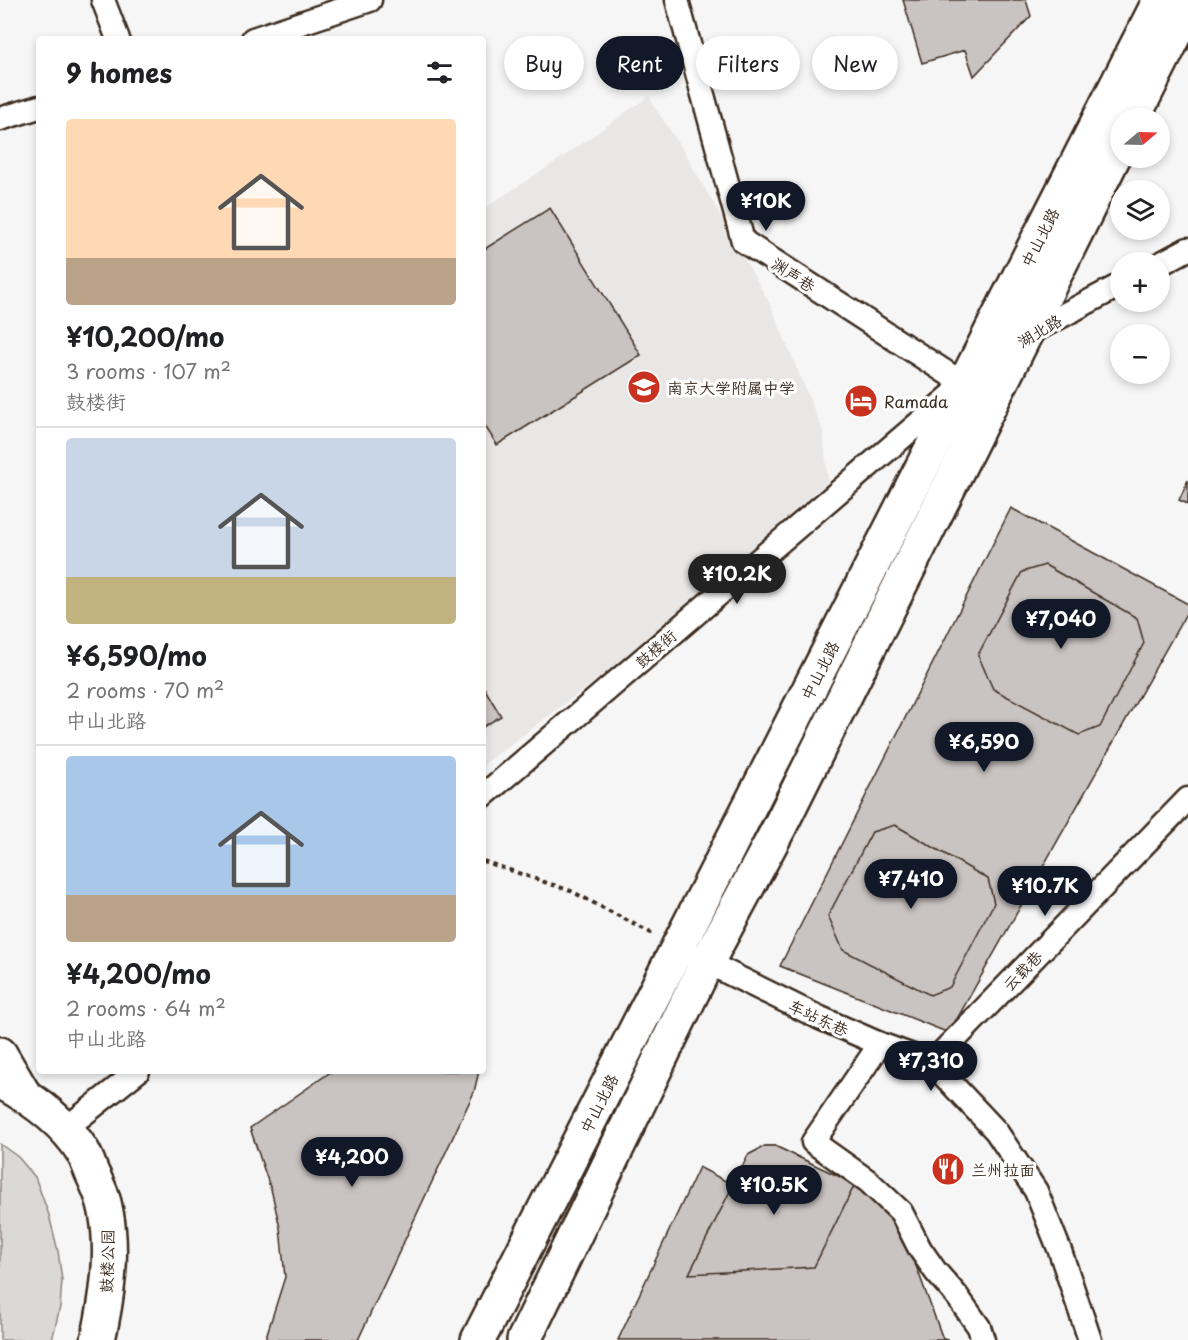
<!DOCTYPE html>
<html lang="en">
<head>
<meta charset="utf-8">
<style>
  :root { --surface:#fff; --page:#f6f6f6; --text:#202124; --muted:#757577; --line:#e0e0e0; --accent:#111827 }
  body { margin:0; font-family:"Playpen Sans","LXGW WenKai TC",sans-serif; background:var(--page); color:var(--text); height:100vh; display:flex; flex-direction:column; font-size:22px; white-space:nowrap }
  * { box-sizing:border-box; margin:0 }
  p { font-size:20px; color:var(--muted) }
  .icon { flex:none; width:33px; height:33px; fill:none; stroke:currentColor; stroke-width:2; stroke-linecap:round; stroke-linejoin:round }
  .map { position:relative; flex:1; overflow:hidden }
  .panel { position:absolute; left:36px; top:36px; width:450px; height:1038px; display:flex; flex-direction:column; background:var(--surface); border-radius:6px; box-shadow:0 3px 9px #0003 }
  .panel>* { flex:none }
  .hud { position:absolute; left:504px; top:36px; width:570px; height:54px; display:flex; gap:12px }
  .needle { width:39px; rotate:71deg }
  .tools { position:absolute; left:1110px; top:108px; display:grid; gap:12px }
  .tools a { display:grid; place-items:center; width:60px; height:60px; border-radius:50%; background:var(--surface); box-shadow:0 3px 9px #0003; font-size:30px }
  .price { position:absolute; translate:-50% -51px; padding:0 14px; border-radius:21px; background:var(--accent); color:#fff; font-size:20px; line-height:39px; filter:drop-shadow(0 2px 3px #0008) }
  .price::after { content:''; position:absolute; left:50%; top:36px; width:18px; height:14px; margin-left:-9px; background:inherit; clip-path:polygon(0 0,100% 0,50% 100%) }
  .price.active { background:#222; color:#fff }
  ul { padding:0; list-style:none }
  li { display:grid; align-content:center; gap:12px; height:318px; padding:0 30px }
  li+li { border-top:2px solid var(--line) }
  li span { display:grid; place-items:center; height:186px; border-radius:6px; color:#555 }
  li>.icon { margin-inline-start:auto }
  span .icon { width:108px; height:108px; fill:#fffc; stroke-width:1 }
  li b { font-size:26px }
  h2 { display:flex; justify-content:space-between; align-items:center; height:72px; padding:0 30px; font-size:26px }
  .tag { padding:0 21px; border-radius:27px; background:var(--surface); box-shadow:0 3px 9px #0003; font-size:21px; line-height:54px }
  .tag.active { background:var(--accent); color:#fff }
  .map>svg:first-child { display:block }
  .built { fill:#e9e7e6 }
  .green { fill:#dbd9d6; stroke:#8b827a; stroke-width:1.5 }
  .building { fill:#c9c3c1; stroke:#3b2a1e; stroke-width:1.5 }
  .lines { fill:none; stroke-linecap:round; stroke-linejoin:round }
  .minor-casing { stroke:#3b2a1e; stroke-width:27 }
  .primary-casing { stroke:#3b2a1e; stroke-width:38 }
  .path { stroke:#3b2a1e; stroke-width:4; stroke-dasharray:4.5 4.5; stroke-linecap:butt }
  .minor { stroke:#fff; stroke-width:22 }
  .primary { stroke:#fff; stroke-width:33 }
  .labels { text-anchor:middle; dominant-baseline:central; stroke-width:6; stroke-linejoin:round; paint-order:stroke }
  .street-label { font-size:16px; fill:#3b2a1e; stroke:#fff }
  .poi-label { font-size:16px; fill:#3b2a1e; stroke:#fff; text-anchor:start }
</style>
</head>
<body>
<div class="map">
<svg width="1188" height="1340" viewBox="0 0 1188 1340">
  <rect width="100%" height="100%" fill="#f7f6f6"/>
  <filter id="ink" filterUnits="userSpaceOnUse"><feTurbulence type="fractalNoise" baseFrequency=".0167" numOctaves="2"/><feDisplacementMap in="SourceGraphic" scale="12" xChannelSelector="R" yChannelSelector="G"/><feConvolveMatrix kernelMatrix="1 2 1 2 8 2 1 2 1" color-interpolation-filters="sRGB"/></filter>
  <g filter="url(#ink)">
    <path class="built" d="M649 96 655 108 681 146 770 304 823 431 828 481 630 655 483 765V209L563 157Z"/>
    <path class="green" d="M0 1144 18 1157 35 1177 49 1215 58 1251 62 1280 60 1307 52 1340H0Z"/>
    <g class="building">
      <path d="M903 0H1026L1031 16 974 76 965 50 922 63Z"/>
      <path d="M550 208 641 355 497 445 483 423V250Z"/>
      <path d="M1188 480V504L1179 500Z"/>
      <path d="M1011 508 1188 604V610L949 1033 780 966Z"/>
      <path d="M1045 565 1137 618 1144 643 1100 727 1079 735 993 689 978 655 1022 572Z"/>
      <path d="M483 686 501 716 483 727Z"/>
      <path d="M895 825 988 879 994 903 950 987 930 995 843 950 828 916 872 832Z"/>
      <path d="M332 1071H479L474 1092 358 1340H265L285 1277 280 1228 272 1193 250 1128Z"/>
      <path d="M765 1146H775L855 1184 904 1233 943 1339 949 1340H618L699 1167 733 1185 748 1155Z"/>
      <path d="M765 1146H775L855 1184 814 1267 689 1274 748 1155Z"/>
    </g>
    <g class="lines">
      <g class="minor-casing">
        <g id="minor">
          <path d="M103 0 118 39"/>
          <path d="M677 0 743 241 964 384"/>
          <path d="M253 39 370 0"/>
          <path d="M0 119 39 107"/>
          <path d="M1160 264 1188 249"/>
          <path d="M1024 336 1120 285"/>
          <path d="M483 796 954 393"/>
          <path d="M694 956 818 1017 880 1044 932 1063 996 1131 1036 1191 1060 1251 1090 1340"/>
          <path d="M880 1044 813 1142 868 1181 901 1212 920 1249 936 1272 957 1296 979 1327 983 1340"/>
          <path d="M932 1063 1188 799"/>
          <path d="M65 1129 138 1071"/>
        </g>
      </g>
      <g class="primary-casing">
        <g id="primary">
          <path d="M1133 118 1188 9"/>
          <path d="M0 1054 23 1093"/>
          <path d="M0 1081C31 1098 64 1121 83 1152 87 1159 89 1166 92 1173 98 1186 104 1198 106 1212 114 1254 107 1299 98 1340"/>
          <path d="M478 1340 1160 0"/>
          <path d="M524 1340 706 964 779 828 1120 144"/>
        </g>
      </g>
      <path class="path" d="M483 861 571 891 653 934"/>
      <use href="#minor" class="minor"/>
      <use href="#primary" class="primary"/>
    </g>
  </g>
  <defs>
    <g id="school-disc" transform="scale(1.725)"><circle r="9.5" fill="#c8321e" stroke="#fff"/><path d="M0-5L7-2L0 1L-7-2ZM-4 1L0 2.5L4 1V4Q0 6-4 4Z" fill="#fff"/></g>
    <g id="hotel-disc" transform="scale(1.725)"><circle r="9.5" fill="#c8321e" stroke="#fff"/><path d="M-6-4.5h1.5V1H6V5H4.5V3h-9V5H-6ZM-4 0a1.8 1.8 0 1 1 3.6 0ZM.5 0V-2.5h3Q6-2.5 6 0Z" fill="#fff"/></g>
    <g id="restaurant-disc" transform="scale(1.725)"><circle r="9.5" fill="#c8321e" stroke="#fff"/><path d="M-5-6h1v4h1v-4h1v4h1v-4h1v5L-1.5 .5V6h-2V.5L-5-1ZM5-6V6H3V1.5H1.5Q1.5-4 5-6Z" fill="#fff"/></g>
  </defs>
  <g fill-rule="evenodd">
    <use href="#school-disc" x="644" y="387"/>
    <use href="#hotel-disc" x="861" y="401"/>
    <use href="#restaurant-disc" x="948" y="1169"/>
  </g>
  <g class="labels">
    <g class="street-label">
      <text transform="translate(1039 237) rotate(-63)">中山北路</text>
      <text transform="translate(794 274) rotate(33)">渊声巷</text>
      <text transform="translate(1039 330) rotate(-31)">湖北路</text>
      <text transform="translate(655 648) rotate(-41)">鼓楼街</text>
      <text transform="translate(819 670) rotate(-63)">中山北路</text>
      <text transform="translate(1022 970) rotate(-46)">云载巷</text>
      <text transform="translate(819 1017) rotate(25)">车站东巷</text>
      <text transform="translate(598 1103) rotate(-63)">中山北路</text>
      <text transform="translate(106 1261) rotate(-88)">鼓楼公园</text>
    </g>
    <g class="poi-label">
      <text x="667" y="387">南京大学附属中学</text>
      <text x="884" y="401">Ramada</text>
      <text x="971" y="1169">兰州拉面</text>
    </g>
  </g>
</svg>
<div class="tools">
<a><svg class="needle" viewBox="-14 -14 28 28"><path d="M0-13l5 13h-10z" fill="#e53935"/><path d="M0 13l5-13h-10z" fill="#757577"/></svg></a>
<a><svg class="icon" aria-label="layers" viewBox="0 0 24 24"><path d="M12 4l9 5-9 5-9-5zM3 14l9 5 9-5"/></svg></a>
<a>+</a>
<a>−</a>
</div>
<b class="price" style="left:766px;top:232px">¥10K</b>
<b class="price active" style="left:737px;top:605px">¥10.2K</b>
<b class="price" style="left:1061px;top:650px">¥7,040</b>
<b class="price" style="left:984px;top:773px">¥6,590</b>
<b class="price" style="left:911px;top:910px">¥7,410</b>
<b class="price" style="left:1045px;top:917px">¥10.7K</b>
<b class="price" style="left:931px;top:1092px">¥7,310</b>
<b class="price" style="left:352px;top:1188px">¥4,200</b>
<b class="price" style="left:774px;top:1216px">¥10.5K</b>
<div class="hud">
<a class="tag">Buy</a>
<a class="tag active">Rent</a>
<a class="tag">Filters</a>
<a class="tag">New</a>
</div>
<section class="panel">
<h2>9 homes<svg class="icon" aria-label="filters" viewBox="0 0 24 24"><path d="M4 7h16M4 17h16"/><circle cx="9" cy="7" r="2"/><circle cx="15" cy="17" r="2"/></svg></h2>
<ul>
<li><span style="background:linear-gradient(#ffd9b3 75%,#b9a48a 0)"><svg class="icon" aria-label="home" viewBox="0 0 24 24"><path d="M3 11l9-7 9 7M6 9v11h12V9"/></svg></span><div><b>¥10,200/mo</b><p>3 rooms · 107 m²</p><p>鼓楼街</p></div></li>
<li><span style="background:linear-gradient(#c9d6e8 75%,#c2b280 0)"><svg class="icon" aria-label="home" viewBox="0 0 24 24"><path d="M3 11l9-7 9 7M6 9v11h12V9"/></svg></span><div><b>¥6,590/mo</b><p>2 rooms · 70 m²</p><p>中山北路</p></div></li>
<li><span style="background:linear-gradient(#a9c7e8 75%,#b9a48a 0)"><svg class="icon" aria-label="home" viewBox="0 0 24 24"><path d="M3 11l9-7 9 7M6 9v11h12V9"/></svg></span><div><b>¥4,200/mo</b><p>2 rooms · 64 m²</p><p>中山北路</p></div></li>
</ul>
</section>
</div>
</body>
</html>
